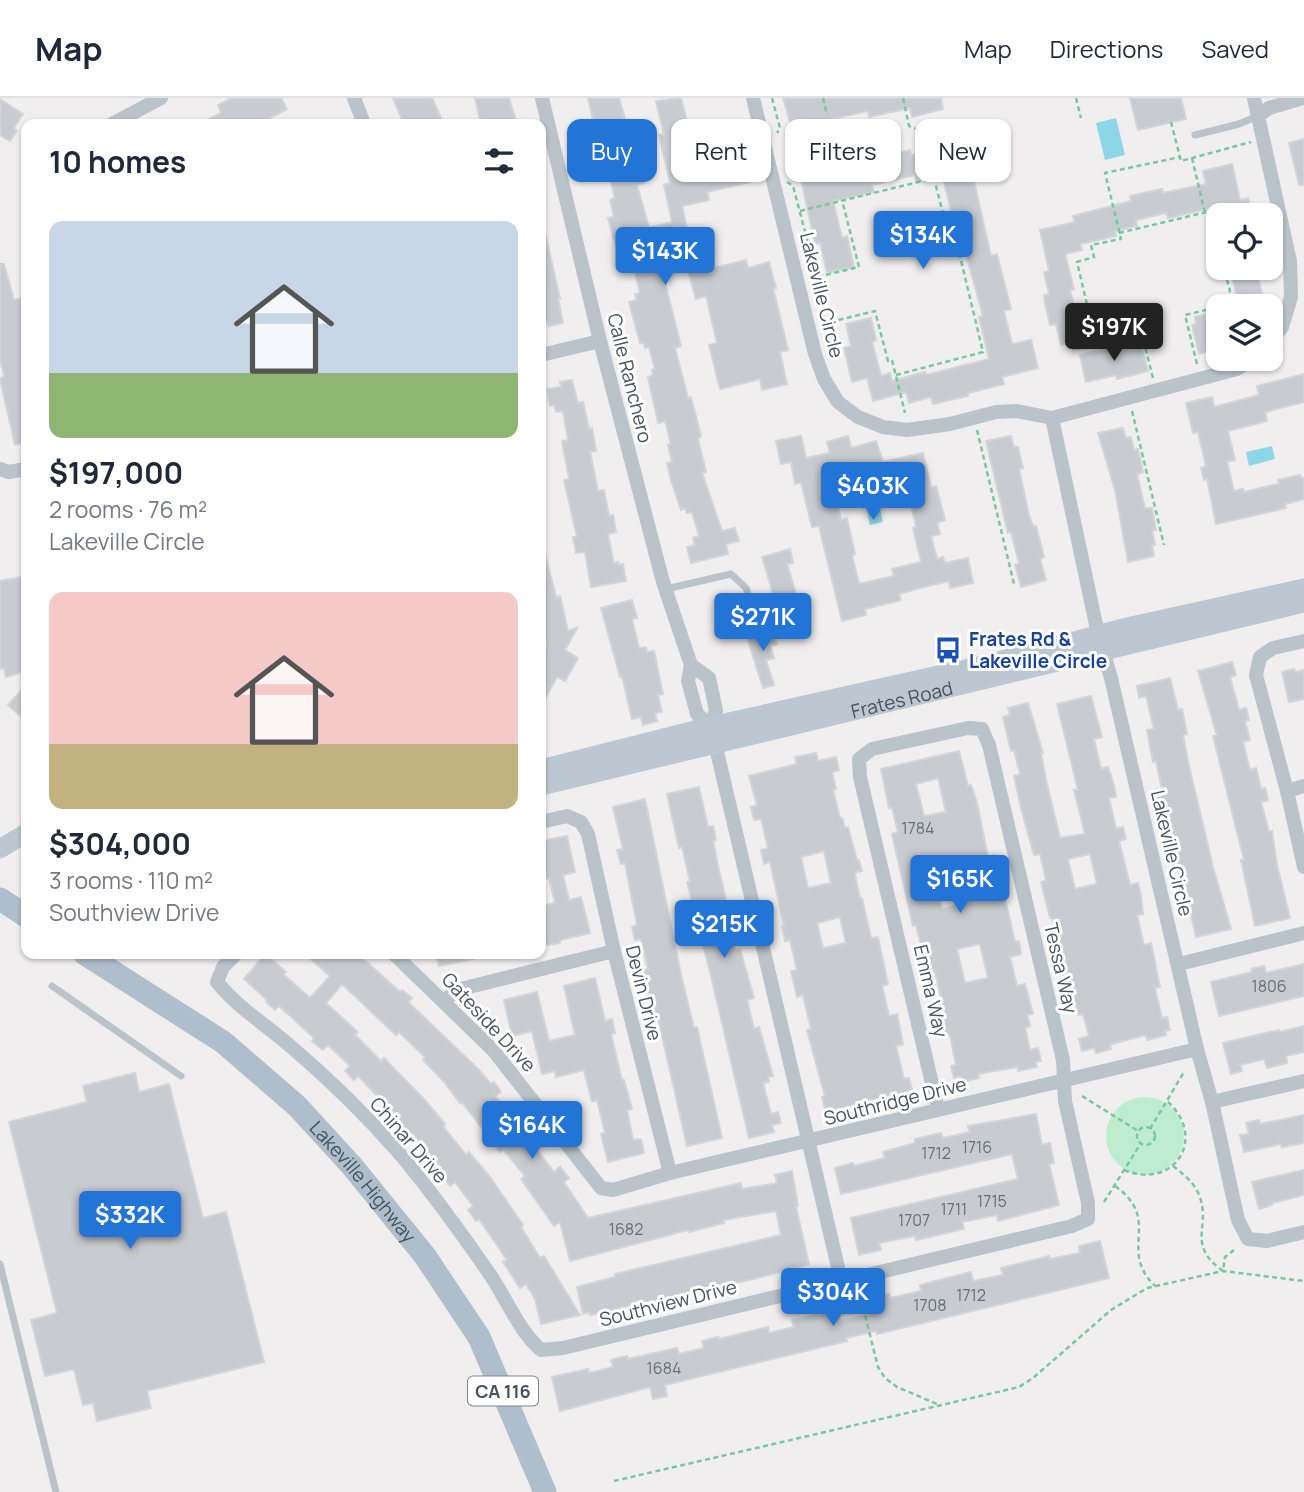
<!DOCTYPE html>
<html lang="en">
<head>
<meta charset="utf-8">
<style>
  :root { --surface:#fff; --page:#f2f2f3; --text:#1f2937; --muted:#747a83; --line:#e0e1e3; --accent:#2275d6 }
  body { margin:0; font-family:Manrope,sans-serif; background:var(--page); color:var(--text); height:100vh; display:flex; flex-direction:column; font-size:26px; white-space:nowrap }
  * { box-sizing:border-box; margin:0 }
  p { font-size:23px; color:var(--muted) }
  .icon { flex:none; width:38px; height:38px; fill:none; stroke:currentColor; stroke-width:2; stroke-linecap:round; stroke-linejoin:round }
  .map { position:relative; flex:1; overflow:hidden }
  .details { position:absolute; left:21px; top:21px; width:525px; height:840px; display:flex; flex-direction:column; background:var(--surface); border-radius:14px; box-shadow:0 2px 5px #0004 }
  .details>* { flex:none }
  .guide { position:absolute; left:567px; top:21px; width:632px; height:63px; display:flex; gap:14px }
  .buttons { position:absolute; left:1206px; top:105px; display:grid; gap:14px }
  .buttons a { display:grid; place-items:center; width:77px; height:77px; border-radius:14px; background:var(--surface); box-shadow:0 2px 5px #0004; font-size:35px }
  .price { position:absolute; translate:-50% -60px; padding:0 16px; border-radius:7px; background:var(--accent); color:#fff; font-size:23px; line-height:46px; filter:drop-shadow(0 2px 4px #0008) }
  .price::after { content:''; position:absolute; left:50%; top:42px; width:21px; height:16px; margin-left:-10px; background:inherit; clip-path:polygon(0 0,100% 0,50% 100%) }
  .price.selected { background:#222; color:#fff }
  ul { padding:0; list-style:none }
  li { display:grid; align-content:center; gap:14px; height:371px; padding:0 28px }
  li span { display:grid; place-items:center; height:217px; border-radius:14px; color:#555 }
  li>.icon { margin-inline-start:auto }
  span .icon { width:126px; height:126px; fill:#fffc; stroke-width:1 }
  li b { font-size:30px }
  h2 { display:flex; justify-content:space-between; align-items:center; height:84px; padding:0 28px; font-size:30px }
  .pill { padding:0 24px; border-radius:14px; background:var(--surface); box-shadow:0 2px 5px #0004; font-size:24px; line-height:63px }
  .pill.selected { background:var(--accent); color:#fff }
  header { display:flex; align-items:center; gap:42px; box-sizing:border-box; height:98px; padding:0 35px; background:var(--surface); border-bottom:2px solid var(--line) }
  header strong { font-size:33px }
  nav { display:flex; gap:38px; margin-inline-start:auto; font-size:24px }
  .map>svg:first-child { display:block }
  .green { fill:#beeccf }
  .water { fill:#8dd6e7 }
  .building { fill:#c8cbd0; stroke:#d2d4d9; stroke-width:2; fill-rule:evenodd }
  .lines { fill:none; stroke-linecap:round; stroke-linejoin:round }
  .path { stroke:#78c89f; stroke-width:2.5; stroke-dasharray:5 3.5; stroke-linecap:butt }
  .lane { stroke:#bac3ca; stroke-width:7 }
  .street { stroke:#bac3ca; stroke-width:14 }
  .secondary { stroke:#bcc7d1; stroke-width:19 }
  .primary { stroke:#afbecb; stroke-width:23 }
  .labels { text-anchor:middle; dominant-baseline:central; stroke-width:6; stroke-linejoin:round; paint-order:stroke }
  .number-label { font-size:16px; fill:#677078 }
  .shield { fill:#fff; stroke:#7e868c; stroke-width:2 }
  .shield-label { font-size:18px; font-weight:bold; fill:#47525a }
  .street-label { font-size:19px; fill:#47525a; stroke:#fff }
  .transit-label { font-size:19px; font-weight:bold; fill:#164399; stroke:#fff; text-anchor:start }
</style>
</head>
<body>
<header>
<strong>Map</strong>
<nav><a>Map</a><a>Directions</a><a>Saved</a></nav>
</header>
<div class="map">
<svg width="1304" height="1394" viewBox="0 0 1304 1394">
  <rect width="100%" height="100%" fill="#f0eeee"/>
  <circle class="green" cx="1145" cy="1038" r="39"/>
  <g class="water">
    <path d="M1116 20 1125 57 1105 62 1096 25Z"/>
    <path d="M1272 348 1275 361 1249 368 1246 354Z"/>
    <path d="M877 398 883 424 870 427 865 401Z"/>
  </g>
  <g class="building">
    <path d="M232 0H281L287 11 258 26H199L221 15 218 7Z"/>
    <path d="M393 0H432L444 26H404Z"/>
    <path d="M475 0H509L517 26H481Z"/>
    <path d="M588 0H619L643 85 637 87 649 130 672 124 664 87 670 85 659 37 664 36 656 3 681 0 689 31 684 32 693 71 744 60 750 84 707 94 709 102 682 108 695 165 662 173 681 248 675 250 688 300 691 299 701 338 698 341 706 374 702 375 722 433 735 430 739 443 726 446 728 456 691 465 687 449 695 447 693 440 699 438 692 414 687 415 685 410 681 412 671 382 667 365 672 364 668 347 671 346 665 323 658 325 648 279 653 277 652 272 655 271 649 249 645 250 644 245H640L629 204 637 202 635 196 640 195 634 170 629 171 628 166 622 167 613 138 608 120 614 119 610 102 615 100 609 77 601 79 594 53 593 54 589 37 596 35Z"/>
    <path d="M783 0H941L943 11 912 19 910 10 869 19 868 13 822 23 827 45 798 52Z"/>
    <path d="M1130 0H1181L1186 21 1138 32Z"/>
    <path d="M0 1 23 16 14 30 17 33 10 43 0 37Z"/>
    <path d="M954 41 956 49 971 46 979 81 974 83 991 158 997 156 1011 211 1004 213 1012 246 1031 242 1038 270 1002 279 1004 286 968 295V298L933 306 931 299 909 305 906 294 873 303 867 280 852 284 844 250 851 248 846 226 871 220 876 242 872 244 881 278 890 275 892 283 925 274 926 277 989 261 979 219 983 218 957 124H954L942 76 916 83 915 77 872 87 874 94 833 103 842 140 847 138 854 169 827 175 820 145 815 146 800 76 836 68 838 75 878 66 877 60 910 52 911 57 944 49 943 44Z"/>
    <path d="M1304 41V87H1299L1289 45Z"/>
    <path d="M1232 66 1240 102 1248 100 1252 117H1227L1224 107 1168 120 1166 115 1136 122 1137 128 1115 133 1116 138 1080 146 1082 152 1065 156 1074 191 1070 192 1077 221 1080 220 1087 249 1073 252 1072 244 1061 247 1056 226 1050 227 1045 205 1044 197 1049 196 1044 174 1049 173 1040 132 1075 124 1073 118 1131 103 1130 98 1162 91 1163 95 1206 86 1203 73Z"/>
    <path d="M541 139H546L560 201H558L563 225 549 228 548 224 541 226Z"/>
    <path d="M746 162 748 170 769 164 776 190H773L788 252 780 254 787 286 762 292 760 281 720 291 709 247 717 245 706 198 696 201 689 176Z"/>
    <path d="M0 166H4L14 202 22 200 26 216 23 217 26 231V344L15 347 0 281 4 278 0 261Z"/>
    <path d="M1238 170H1256L1262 195 1237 201 1232 178 1239 176Z"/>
    <path d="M1218 213V250L1199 256 1192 227 1196 226 1195 219Z"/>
    <path d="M1141 247 1148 273 1117 281 1116 277 1086 284 1080 257 1110 250 1111 254Z"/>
    <path d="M1304 276V304L1265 314 1267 323 1228 333 1235 362 1227 364 1234 393 1243 391 1244 394 1269 388 1279 386 1278 382 1300 377 1301 380H1304V401L1285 406 1286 410 1216 426 1207 381 1204 382 1201 370 1206 368 1198 334 1193 335 1186 305 1212 299 1214 309 1259 297 1257 288Z"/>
    <path d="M572 282 578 305 583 304 589 331 592 330 596 353 590 354 598 393 604 392 609 418 613 417 616 434 608 436 613 462 614 465 618 464 619 467 623 466 626 483 591 489 585 454 576 455 573 439H577L564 382 569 381 562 343 568 342 563 313 556 314 554 307 550 308 547 291 561 289 560 284Z"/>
    <path d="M1123 330 1126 340 1131 339 1134 352 1138 351 1143 374 1137 376 1145 411 1152 410 1156 432H1152L1155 447H1152L1154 458 1128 464 1115 392 1098 335Z"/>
    <path d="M801 338 806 360 830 355 827 344 848 338 851 350 876 343 883 364 923 355 931 390 936 388 945 422 937 425 940 436 931 438 937 461 943 459 945 465 968 460 973 485 950 490 949 483 920 490 899 496 901 502 865 511 866 517 842 523 819 428 812 429 801 384 795 386 791 364 781 366 776 343ZM854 364 857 376 872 372 874 380 897 374 902 397 908 395 911 406 916 429 913 430 921 464 892 471 894 478 859 486 852 457 855 456 847 420 841 422 829 371Z"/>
    <path d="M1011 338 1014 349H1018L1023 370 1019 371 1029 417 1033 428H1036L1044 459 1040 461 1046 482 1021 489 1015 467 1019 465 1011 434 1008 435 986 343Z"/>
    <path d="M790 451 793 465 787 466 797 499 794 500 798 514 780 519 762 459Z"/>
    <path d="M541 456H545L556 499 560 498 568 533 577 530 565 552 578 560 565 583 557 579 541 608V558L546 549 541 526Z"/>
    <path d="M26 478V573L6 579 4 570 0 571V483Z"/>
    <path d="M632 502 637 520 632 521 639 550 646 549 647 554 654 553 663 596 658 597 662 614 655 615 657 623 643 627 641 619 632 621 622 578 620 579 601 510Z"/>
    <path d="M771 528 777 546 770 548 774 560 766 562 774 587 763 590 746 536Z"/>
    <path d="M1232 564 1236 577 1230 579 1239 612 1246 610 1249 622 1245 623 1250 642 1243 644 1250 672 1256 670 1261 691 1265 690 1268 702 1261 704 1269 734 1272 733 1277 767 1290 820 1255 828 1241 762H1244L1213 638H1217L1198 573Z"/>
    <path d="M1294 571 1295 574 1304 572V601L1289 604 1282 574Z"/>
    <path d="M1170 580 1178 612 1182 611 1187 636 1183 637 1189 668 1213 769 1231 831 1196 839 1185 790 1183 791 1177 767 1173 768 1170 756 1177 754 1170 727H1168L1164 703 1158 704 1156 692 1162 691 1156 663 1153 664 1147 632 1154 631 1146 598 1139 600 1137 588Z"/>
    <path d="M26 587V623L8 607Z"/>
    <path d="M1091 598 1102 639 1094 641 1101 671 1108 669 1114 687 1116 699 1109 700 1116 731 1123 729 1126 741 1119 743 1130 787 1138 785 1141 798 1143 816 1137 817 1144 847 1151 845 1160 889 1155 890 1162 920 1167 919 1170 932 1165 933 1166 937 1147 942 1146 937 1115 945 1110 947 1111 951 1096 955 1094 950 1082 953 1079 941 1089 938 1083 916 1079 917 1076 907 1070 909 1063 876 1068 875 1062 848 1059 849 1052 820H1050L1041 784 1046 782 1040 756 1034 757 1021 710 1014 678 1020 676 1014 652 1011 653 1003 619 1010 617 1008 610 1028 605 1043 655H1041L1046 682 1060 740 1085 736 1074 692H1078L1057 606ZM1090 756 1097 786 1075 791 1068 761Z"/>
    <path d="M959 653 968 688 971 687 977 705 988 759 995 757 1015 844 1019 843 1021 856 1010 859 1017 888 1025 886 1033 916 1027 917 1030 928 1025 930 1030 952 1038 950 1041 963 1036 964 1037 969 1018 973 1017 969 978 976 979 980 961 984 960 978 954 980 951 968 956 967 950 938 947 935 941 937 936 906 942 905 935 873 928 875 916 827 913 828 892 736 898 734 892 709 889 710 881 671ZM938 680 946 714 924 718 916 686ZM962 761 971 792 963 793 967 805 942 811 934 779 941 777 939 766ZM980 846 988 880 965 885 957 851Z"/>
    <path d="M816 655 818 663 836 659 839 672 832 674 836 691 833 692 840 720H842L845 730 848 729 857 762H859L862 773 856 774 855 777 860 800H862L871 840 878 839 888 886 882 888 889 918 897 916 903 946 896 948 904 981 909 980 912 992 907 993 908 998 889 1002 888 998 826 1015 822 999 825 998 807 932 811 931 803 897 797 899 791 873 797 872 790 842 785 843 782 828H784L770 764 764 766 761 752 768 750 761 721 754 722 751 709 757 707 749 678 797 666 795 659ZM824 753 831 785 808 790 801 759ZM840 819 846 845 823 850 817 825Z"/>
    <path d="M699 689 708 729 713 728 716 742 713 743 719 772 727 806 731 805 734 819 727 821 735 853 740 851 754 900 747 902 754 931 759 929 773 978 768 979 769 984 763 985 771 1016 778 1014 781 1025 772 1027 774 1034 749 1040 710 874 687 784 690 783 682 749 679 750 667 696Z"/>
    <path d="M645 701 682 881 694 930 697 929 722 1040 687 1048 658 920 655 921 650 899 644 872 648 871 641 841 635 842 632 829 637 827 625 765 621 766 617 752 623 751 613 709Z"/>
    <path d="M567 738 575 774 563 777 569 802 581 799 590 835 560 842V845L541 848V808L555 805 549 780 541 782V743Z"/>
    <path d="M265 856 286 874 283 876 310 900 330 878 305 856H358L400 894 402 892 412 900 408 904 478 971 491 986 494 984 501 994 495 998 516 1023 522 1018 530 1029 528 1030 539 1044 534 1048 554 1074 560 1069 569 1080 564 1084 588 1120 741 1085 742 1091 777 1085 775 1077 792 1073 798 1108 796 1109 809 1166 754 1181 590 1217 589 1214 583 1216 577 1189 615 1179V1176L781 1137 776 1113 723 1122 724 1125 689 1134 688 1132 570 1163 560 1124 554 1128 521 1081 525 1078 503 1051 500 1054 462 1004 460 1005 445 985 423 962 425 959 399 934 396 937 342 886 326 905 358 934 355 937 381 963 384 960 424 1001 445 1026 443 1028 466 1057 469 1054 490 1079 523 1127 521 1129 540 1160 544 1158 580 1217 541 1226 535 1201 526 1186 520 1190 503 1164 507 1162 479 1121 476 1123 468 1112 473 1108 455 1084 450 1088 441 1076 444 1074 413 1036 409 1040 388 1017 392 1013 358 978 354 982 345 973 350 968 328 947 323 952 312 943 314 940 279 908 275 912 266 904 267 902 244 881Z"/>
    <path d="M436 856H472L473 861 439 868Z"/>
    <path d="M1304 866V898L1219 918 1211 884 1252 874 1251 871 1264 868 1266 875Z"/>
    <path d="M595 880 605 923 612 921 615 935 611 936 622 982H624L632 1011 627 1012 633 1042 641 1041 644 1055 608 1064 601 1036 605 1035 597 1002 592 1004 584 972 556 979 555 973 542 976 532 933 512 938 504 902 537 894 549 943 575 937 564 888Z"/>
    <path d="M1304 928V954L1286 958 1287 965 1267 970 1264 961 1240 967 1242 973 1231 976 1223 945 1279 932V934Z"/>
    <path d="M135 975 139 994 169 986 203 1120 226 1114 264 1264 147 1293 151 1310 97 1323 93 1305 83 1307 74 1271 45 1278 31 1222 57 1215 9 1024 87 1004 83 988Z"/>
    <path d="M1036 1016 1042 1047 1050 1045 1054 1065 1049 1066 1059 1107 998 1123 997 1117 962 1124 964 1131 916 1142 915 1138 879 1145 881 1152 859 1157 851 1120 1018 1081 1012 1056 841 1096 835 1070 853 1065 854 1068 885 1060 883 1054 915 1045V1041L941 1035 943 1040 970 1034 968 1028Z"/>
    <path d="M1304 1017V1045L1282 1049 1281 1046 1244 1054 1240 1037 1249 1036 1246 1025 1259 1022 1260 1026Z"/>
    <path d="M1304 1072V1097L1272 1105V1107L1259 1111 1252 1084Z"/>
    <path d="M1100 1143 1109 1180 877 1236 876 1233 846 1240 847 1243 665 1287 667 1298 653 1301 650 1289 560 1313 552 1279 588 1271 589 1275 613 1269 611 1262 627 1258 628 1261 677 1250 679 1256 704 1250 702 1243 718 1239 719 1241 768 1229 769 1235 794 1229 792 1222 838 1212 840 1223 872 1216 868 1201 889 1196 890 1200 921 1193 920 1187 971 1174 973 1183 1003 1177 1001 1170 1049 1158 1050 1161 1080 1155 1079 1148Z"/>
  </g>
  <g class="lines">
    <g class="path">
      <path d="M772 0 780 30 777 35"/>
      <path d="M823 0 827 17"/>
      <path d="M1076 0 1081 20"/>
      <path d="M1171 24 1181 63 1251 44"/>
      <path d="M1192 60 1205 115"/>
      <path d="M787 84 793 88 817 179 859 169 842 102"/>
      <path d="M800 113 943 78 933 38 909 28 903 0"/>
      <path d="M1119 135 1211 113 1218 143"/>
      <path d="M1219 208 1230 193 1224 170"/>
      <path d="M822 226 875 213 888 263 892 262 905 315"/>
      <path d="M1197 266 1185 217 1218 209"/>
      <path d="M896 277 983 254 958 150 952 151 934 80"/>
      <path d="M1153 280 1141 233 1107 242 1093 232 1077 164 1094 159 1091 147 1121 141 1105 75 1180 59"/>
      <path d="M1132 313 1164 447"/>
      <path d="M977 332 1014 486"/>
      <path d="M1082 998 1138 1033"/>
      <circle cx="1146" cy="1038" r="9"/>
      <path d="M1150 1031 1184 974"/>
      <path d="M1173 1068C1183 1076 1194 1084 1199 1097 1212 1128 1185 1146 1223 1173L1225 1159 1234 1152"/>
      <path d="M1124 1072C1175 1093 1208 1039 1167 1003"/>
      <path d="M1115 1088C1163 1122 1117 1151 1155 1188"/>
      <path d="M1104 1104 1141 1045"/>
      <path d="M859 1193 878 1269 885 1280 897 1289 937 1306"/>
      <path d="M614 1383 1019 1289 1033 1280 1111 1212 1147 1190 1223 1173 1304 1183"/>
    </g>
    <g class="lane">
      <path d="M1195 37 1239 26 1258 18"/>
      <path d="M666 491 731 476 746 490 752 511"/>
      <path d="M52 888 181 978"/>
      <path d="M0 1166 56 1394"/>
    </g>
    <g class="street">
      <path d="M354 0 364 26"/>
      <path d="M542 0 600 243 663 484 691 567 688 583 697 616 711 628"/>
      <path d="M753 0 815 256 824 281 838 304 858 319 883 329 907 332 950 326 996 314 1017 313 1052 320 1237 271 1254 261"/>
      <path d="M1254 0 1290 163 1291 199 1282 229 1270 245"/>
      <path d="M1258 18 1269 10 1303 0"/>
      <path d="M112 26 161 0"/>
      <path d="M541 257 600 243"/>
      <path d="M1052 320 1098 536 1111 580 1197 951 1212 1004 1238 1122 1248 1141 1267 1143 1304 1134"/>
      <path d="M0 371 9 374 26 371"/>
      <path d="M1304 543 1273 550 1260 559 1256 577 1287 693 1304 769"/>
      <path d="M691 567 709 580 716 612 711 628 841 1182"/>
      <path d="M1287 693 1304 688"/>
      <path d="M541 724 567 718 581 724 588 736 614 853 670 1075"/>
      <path d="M236 856 223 869 217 884C238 910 265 926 289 947 328 980 365 1016 399 1055 432 1094 462 1136 491 1178 507 1202 519 1233 541 1252L563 1250 1072 1128 1088 1121V1105L1065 1003 1063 962 989 647 982 631 968 630 872 651 859 661 860 679 938 1011"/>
      <path d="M394 856 493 952 601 1090 613 1092 670 1075 1197 951"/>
      <path d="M1179 866 1304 835"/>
      <path d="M444 903 457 892 614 853"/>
      <path d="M1212 1004 1304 983"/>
    </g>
    <g class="secondary">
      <path d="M541 671 711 628 983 567 1127 529 1304 490"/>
      <path id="s1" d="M541 688 1304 505"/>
      <path d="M0 751 26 735"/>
    </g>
    <g class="primary">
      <path d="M0 801 26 818"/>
      <path id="s2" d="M85 856 223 944 297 1008 352 1068 425 1158 479 1239 545 1394"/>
    </g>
  </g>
  <defs>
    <g id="bus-bare" transform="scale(2.1)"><path d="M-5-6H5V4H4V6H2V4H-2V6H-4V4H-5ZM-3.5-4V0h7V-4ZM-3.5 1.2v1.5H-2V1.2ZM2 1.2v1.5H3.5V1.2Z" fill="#1a4fb4" stroke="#fff" stroke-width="2.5" paint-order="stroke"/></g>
  </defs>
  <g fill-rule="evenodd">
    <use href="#bus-bare" x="948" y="552"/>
  </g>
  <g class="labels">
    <g class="number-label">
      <text x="918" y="730">1784</text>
      <text x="1269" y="888">1806</text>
      <text x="977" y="1049">1716</text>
      <text x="936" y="1055">1712</text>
      <text x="992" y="1103">1715</text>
      <text x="954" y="1111">1711</text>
      <text x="914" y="1122">1707</text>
      <text x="626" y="1131">1682</text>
      <text x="971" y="1197">1712</text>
      <text x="930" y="1207">1708</text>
      <text x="664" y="1270">1684</text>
    </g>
    <rect class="shield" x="468" y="1278.5" width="70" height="29" rx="5"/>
    <g class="shield-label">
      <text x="503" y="1293">CA 116</text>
    </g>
    <g class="street-label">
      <text transform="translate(822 197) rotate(76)">Lakeville Circle</text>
      <text transform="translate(630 280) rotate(76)">Calle Ranchero</text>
      <text stroke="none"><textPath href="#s1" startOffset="371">Frates Road</textPath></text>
      <text transform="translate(1172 755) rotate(77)">Lakeville Circle</text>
      <text transform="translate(1061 870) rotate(77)">Tessa Way</text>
      <text transform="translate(931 893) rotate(77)">Emma Way</text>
      <text transform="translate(644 895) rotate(76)">Devin Drive</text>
      <text transform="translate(489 924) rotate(47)">Gateside Drive</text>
      <text transform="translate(895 1003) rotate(-14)">Southridge Drive</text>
      <text transform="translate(409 1042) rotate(49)">Chinar Drive</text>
      <text stroke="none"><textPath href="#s2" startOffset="362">Lakeville Highway</textPath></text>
      <text transform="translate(668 1205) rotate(-14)">Southview Drive</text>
    </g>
    <g class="transit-label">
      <text x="969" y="541">Frates Rd &amp;<tspan x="969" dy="22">Lakeville Circle</tspan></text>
    </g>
  </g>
</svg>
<div class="buttons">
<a><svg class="icon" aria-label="locate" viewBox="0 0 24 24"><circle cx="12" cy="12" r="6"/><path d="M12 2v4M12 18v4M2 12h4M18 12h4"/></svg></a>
<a><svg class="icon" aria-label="layers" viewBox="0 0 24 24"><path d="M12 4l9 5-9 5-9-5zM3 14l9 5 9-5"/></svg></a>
</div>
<b class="price" style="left:923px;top:173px">$134K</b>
<b class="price" style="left:665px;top:189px">$143K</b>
<b class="price selected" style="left:1114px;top:265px">$197K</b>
<b class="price" style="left:873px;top:424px">$403K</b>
<b class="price" style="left:763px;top:555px">$271K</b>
<b class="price" style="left:960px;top:817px">$165K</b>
<b class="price" style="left:724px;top:862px">$215K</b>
<b class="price" style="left:532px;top:1063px">$164K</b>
<b class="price" style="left:130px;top:1153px">$332K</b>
<b class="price" style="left:833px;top:1230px">$304K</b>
<div class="guide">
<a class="pill selected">Buy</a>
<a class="pill">Rent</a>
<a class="pill">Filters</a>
<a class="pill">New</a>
</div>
<section class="details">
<h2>10 homes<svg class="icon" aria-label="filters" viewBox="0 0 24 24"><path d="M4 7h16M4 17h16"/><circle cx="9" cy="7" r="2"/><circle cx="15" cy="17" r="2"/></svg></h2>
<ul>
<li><span style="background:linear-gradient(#c9d6e8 70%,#8fb573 0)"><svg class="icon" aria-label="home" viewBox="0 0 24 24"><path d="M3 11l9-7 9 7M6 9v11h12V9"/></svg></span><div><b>$197,000</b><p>2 rooms · 76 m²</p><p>Lakeville Circle</p></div></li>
<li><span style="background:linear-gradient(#f6c9c9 70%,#c2b280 0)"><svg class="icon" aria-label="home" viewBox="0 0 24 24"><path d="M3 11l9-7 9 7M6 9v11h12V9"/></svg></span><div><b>$304,000</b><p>3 rooms · 110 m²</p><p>Southview Drive</p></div></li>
</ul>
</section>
</div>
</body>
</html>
